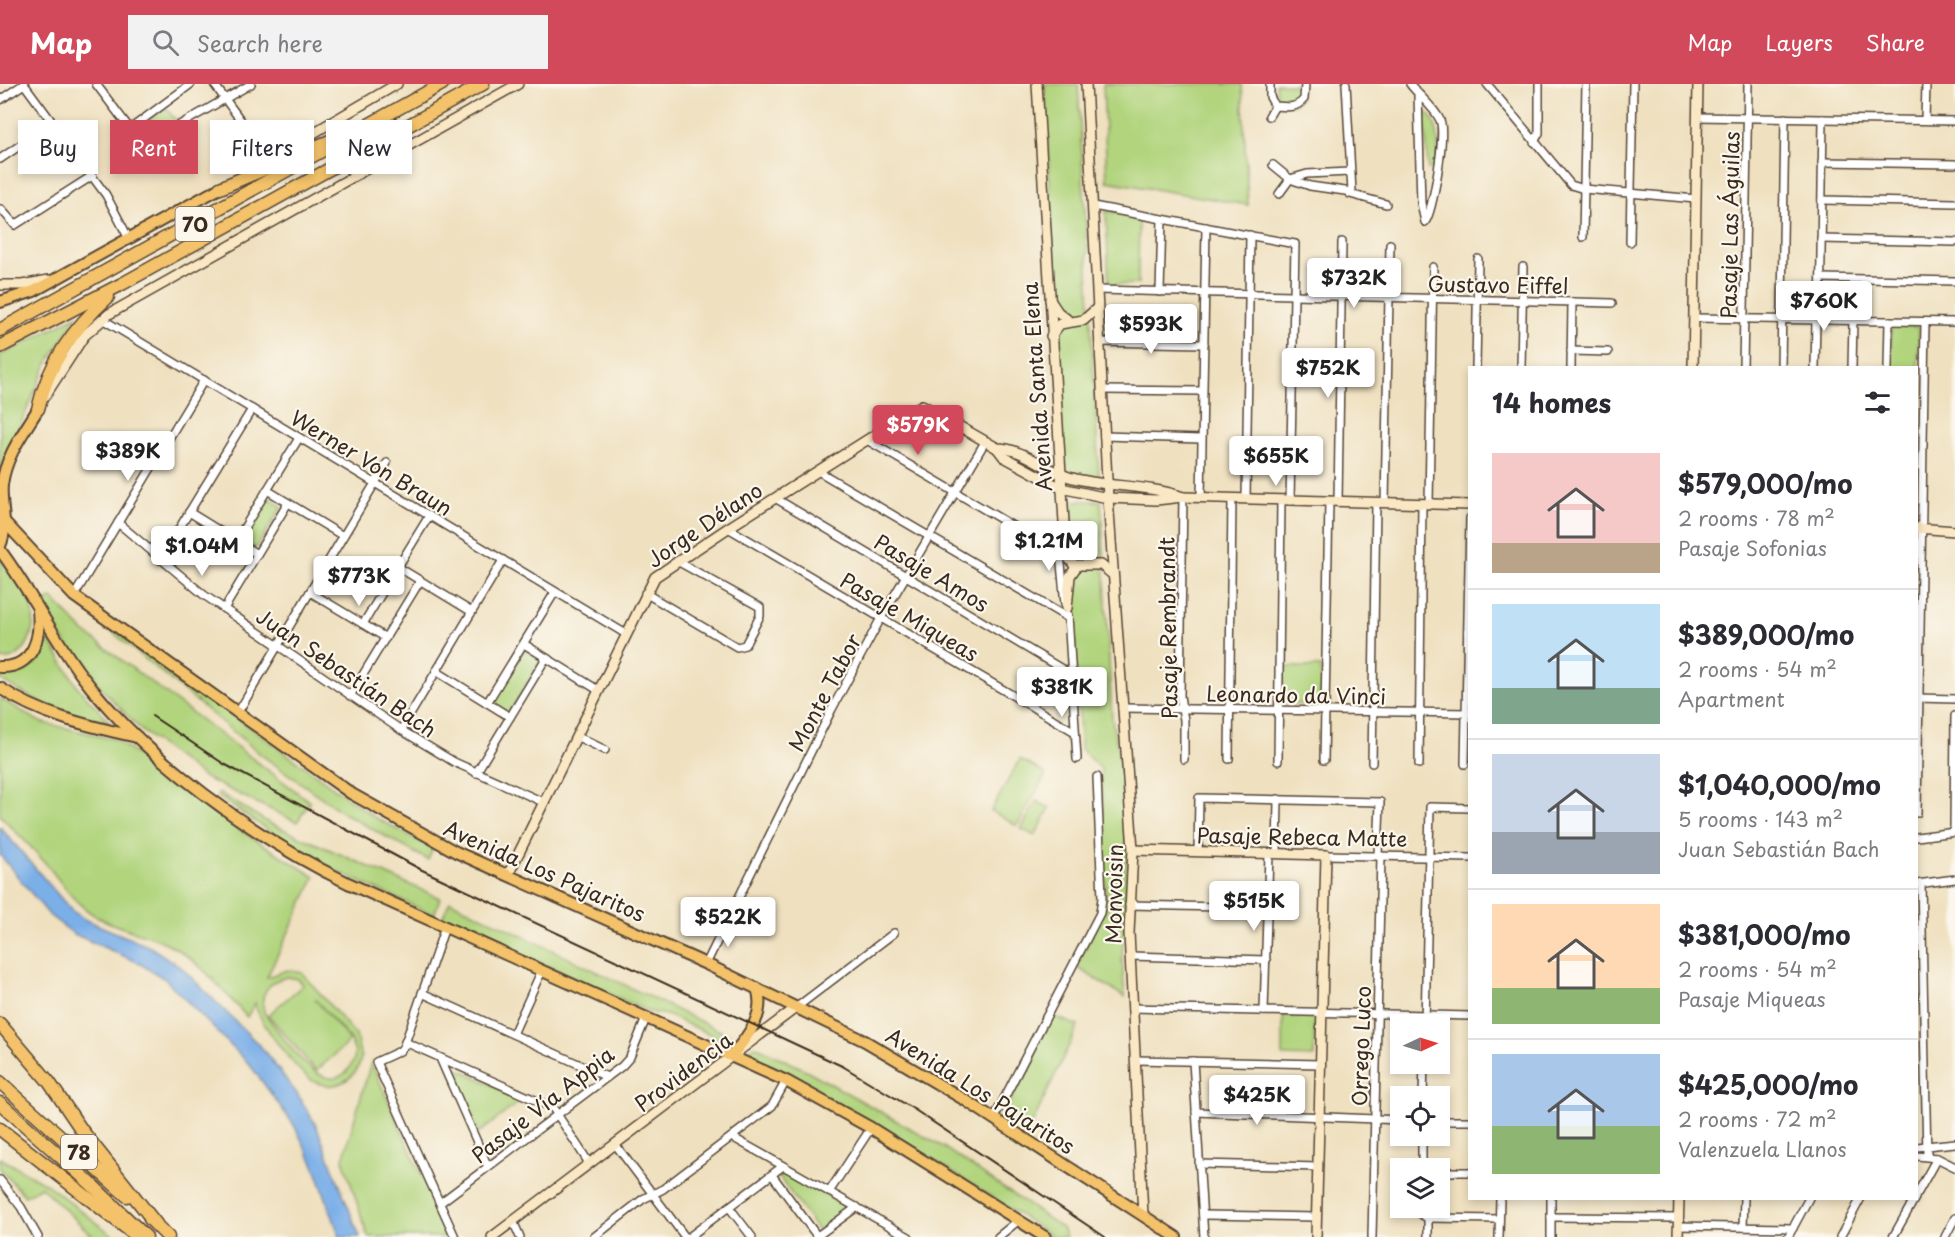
<!DOCTYPE html>
<html lang="en">
<head>
<meta charset="utf-8">
<style>
  :root { --surface:#fff; --page:#f2f2f3; --text:#2b2b33; --muted:#7c7c81; --line:#e1e1e2; --accent:#d1495b }
  body { margin:0; font-family:"Playpen Sans",sans-serif; background:var(--page); color:var(--text); height:100vh; display:flex; flex-direction:column; font-size:22px; white-space:nowrap }
  * { box-sizing:border-box; margin:0 }
  p { font-size:20px; color:var(--muted) }
  .icon { flex:none; width:33px; height:33px; fill:none; stroke:currentColor; stroke-width:2; stroke-linecap:round; stroke-linejoin:round }
  .map { position:relative; flex:1; overflow:hidden }
  .drawer { position:absolute; left:1468px; top:282px; width:450px; height:834px; display:flex; flex-direction:column; background:var(--surface); border-radius:0px; box-shadow:0 3px 9px #0003 }
  .drawer>* { flex:none }
  .top-card { position:absolute; left:18px; top:36px; width:570px; height:54px; display:flex; gap:12px }
  .needle { width:39px; rotate:86deg }
  .buttons { position:absolute; left:1390px; top:930px; display:grid; gap:12px }
  .buttons a { display:grid; place-items:center; width:60px; height:60px; border-radius:0px; background:var(--surface); box-shadow:0 3px 9px #0003; font-size:30px }
  .price { position:absolute; translate:-50% -51px; padding:0 14px; border-radius:6px; background:#fff; color:#222; font-size:20px; line-height:39px; filter:drop-shadow(0 2px 3px #0008) }
  .price::after { content:''; position:absolute; left:50%; top:36px; width:18px; height:14px; margin-left:-9px; background:inherit; clip-path:polygon(0 0,100% 0,50% 100%) }
  .price.active { background:var(--accent); color:#fff }
  ul { padding:0; list-style:none }
  li { display:flex; align-items:center; gap:18px; height:150px; padding:0 24px }
  li+li { border-top:2px solid var(--line) }
  li span { display:grid; place-items:center; flex:none; width:168px; height:120px; border-radius:0px; color:#555 }
  li>.icon { margin-inline-start:auto }
  span .icon { width:72px; height:72px; fill:#fffc; stroke-width:1 }
  li b { font-size:26px }
  h2 { display:flex; justify-content:space-between; align-items:center; height:72px; padding:0 24px; font-size:26px }
  .chip { padding:0 21px; border-radius:0px; background:var(--surface); box-shadow:0 3px 9px #0003; font-size:21px; line-height:54px }
  .chip.active { background:var(--accent); color:#fff }
  header { display:flex; align-items:center; gap:36px; box-sizing:border-box; height:84px; padding:0 30px; background:var(--accent); color:#fff }
  header strong { font-size:28px }
  nav { display:flex; gap:33px; margin-inline-start:auto; font-size:21px }
  .search { width:420px; height:54px; background:var(--page); display:flex; align-items:center; gap:15px; box-sizing:border-box; padding:0 21px; border-radius:0px; color:var(--muted); font-size:22px }
  .map>svg:first-child { display:block }
  .green { fill:#b1d47d; stroke:#767f4e; stroke-width:1.5; fill-rule:evenodd }
  .water { fill:#7aafe8; stroke:#5a6c83; stroke-width:1.5 }
  .lines { fill:none; stroke-linecap:round; stroke-linejoin:round }
  .street-casing { stroke:#564536; stroke-width:10 }
  .secondary-casing { stroke:#564536; stroke-width:12 }
  .primary-casing { stroke:#564536; stroke-width:14 }
  .highway-casing { stroke:#564536; stroke-width:15 }
  .street { stroke:#fff; stroke-width:7 }
  .secondary { stroke:#fae7c3; stroke-width:9 }
  .primary { stroke:#f3c26a; stroke-width:10 }
  .highway { stroke:#f3c26a; stroke-width:12 }
  .rail { stroke:#3b2a1e; stroke-width:2 }
  .labels { text-anchor:middle; dominant-baseline:central; stroke-width:4.5; stroke-linejoin:round; paint-order:stroke }
  .shield { fill:#fbf7ec; stroke:#75685c; stroke-width:1.5 }
  .shield-label { font-size:20px; font-weight:bold; fill:#3b2a1e }
  .street-label { font-size:21px; fill:#3b2a1e; stroke:#fbf7ec }
</style>
</head>
<body>
<header>
<strong>Map</strong>
<div class="search"><svg class="icon" aria-label="search" viewBox="0 0 24 24"><circle cx="10" cy="10" r="6"/><path d="M15 15l6 6"/></svg>Search here</div>
<nav><a>Map</a><a>Layers</a><a>Share</a></nav>
</header>
<div class="map">
<svg width="1955" height="1153" viewBox="0 0 1955 1153">
  <rect width="100%" height="100%" fill="#fbf7ec"/>
  <filter id="ink" filterUnits="userSpaceOnUse"><feTurbulence type="fractalNoise" baseFrequency=".0167" numOctaves="2"/><feDisplacementMap in="SourceGraphic" scale="12" xChannelSelector="R" yChannelSelector="G"/><feConvolveMatrix kernelMatrix="1 2 1 2 8 2 1 2 1" color-interpolation-filters="sRGB"/></filter>
  <filter id="wash" filterUnits="userSpaceOnUse"><feTurbulence type="fractalNoise" baseFrequency=".008" numOctaves="4" result="noise"/><feDisplacementMap in="SourceGraphic" scale="24" xChannelSelector="R" yChannelSelector="G"/><feGaussianBlur stdDeviation="1.35" result="paint"/><feColorMatrix in="noise" values="0 0 0 0 0 0 0 0 0 0 0 0 0 0 0 0 0 1.4 0 .05"/><feComposite in="paint" operator="in"/></filter>
  <g filter="url(#wash)">
    <rect width="100%" height="100%" fill="#efe0bf"/>
    <g class="green">
      <path d="M1045 0H1078L1099 392 1094 394 1069 388 1063 379Z"/>
      <path d="M1103 0H1242L1248 121 1107 97Z"/>
      <path d="M1276 0H1301L1300 15 1293 21 1277 15Z"/>
      <path d="M166 24 177 38 148 56H142L137 43Z"/>
      <path d="M1424 26C1443 42 1437 62 1437 84L1428 85Z"/>
      <path d="M1106 127 1139 132 1138 200 1109 201Z"/>
      <path d="M78 231 47 280 0 387V272Z"/>
      <path d="M1891 242 1919 243 1918 295 1917 284H1891Z"/>
      <path d="M268 413 282 423 256 464 241 455Z"/>
      <path d="M1070 417H1101L1112 635 1120 679 1127 771 1122 876 1125 913 1076 883 1106 821 1101 685 1081 665 1071 497 1080 476 1072 469Z"/>
      <path d="M0 474C9 487 26 504 31 520 39 541 27 579 0 575Z"/>
      <path d="M52 514 83 547 310 718 297 738 205 694 142 647 82 584 41 521Z"/>
      <path d="M99 537 117 547 374 733 433 764 428 776 345 730 264 673Z"/>
      <path d="M44 548 79 605 110 638C71 635 32 616 0 595V588L35 580 44 569Z"/>
      <path d="M524 566 541 576 508 630 492 620Z"/>
      <path d="M1284 583H1321V620H1282Z"/>
      <path d="M0 614 40 638 116 656 227 738 315 793 267 893 288 886 302 889 356 951 361 974C357 994 336 1008 315 998 299 991 257 936 255 919L247 933C223 907 199 875 166 859 143 848 116 845 94 831 70 816 59 794 41 774 28 759 13 746 0 731ZM288 893 298 895 303 901 268 931 316 987 350 957 315 915 350 955 355 969 354 976C329 1029 282 951 265 930 258 911 268 896 288 893Z"/>
      <path d="M1020 675 1046 690 1017 742 991 727Z"/>
      <path d="M219 709 269 739 440 814 434 831 316 778 217 712Z"/>
      <path d="M1036 717 1050 724 1035 752 1021 745Z"/>
      <path d="M450 817 735 954 730 959 667 931 649 928 442 834Z"/>
      <path d="M1283 931 1315 932 1314 973 1283 972Z"/>
      <path d="M1053 932 1078 942 1030 1044 1006 1026Z"/>
      <path d="M755 962 808 987 943 1063 1062 1144 1066 1153H1053C951 1086 852 1023 742 971Z"/>
      <path d="M371 978 449 1153H368L343 1075Z"/>
      <path d="M448 980 523 1015 479 1049Z"/>
      <path d="M0 1074 46 1100 115 1153H94L41 1103 25 1112 0 1085Z"/>
      <path d="M785 1089 850 1123 818 1147 779 1093Z"/>
    </g>
    <path class="water" d="M0 743 71 826 86 836 150 863 181 883 261 963 298 1011 316 1041 360 1153H340L314 1081 294 1041 250 981 165 895 137 878 74 850 50 832 0 771Z"/>
  </g>
  <g filter="url(#ink)">
    <g class="lines">
      <g class="street-casing">
        <g id="street">
          <path d="M24 0 106 111 129 155"/>
          <path d="M96 0 143 62"/>
          <path d="M214 0 269 75"/>
          <path d="M1270 0V13L1275 22"/>
          <path d="M1346 0 1352 108 1310 102 1290 95 1307 90 1350 88"/>
          <path d="M1410 0C1419 12 1434 23 1440 36 1446 50 1433 127 1425 138L1421 119 1418 12"/>
          <path d="M1487 0 1571 101 1584 105 1696 115"/>
          <path d="M0 16 24 0"/>
          <path d="M1275 22C1287 23 1296 25 1304 15L1305 0"/>
          <path d="M1269 32 1275 22"/>
          <path d="M1697 33 1955 37"/>
          <path d="M1925 36 1926 0"/>
          <path d="M130 45 191 0"/>
          <path d="M1534 58 1539 49V0"/>
          <path d="M129 70 251 0"/>
          <path d="M0 75 53 39"/>
          <path d="M1822 78 1955 80"/>
          <path d="M1273 81 1290 95 1279 110"/>
          <path d="M1350 110 1386 120"/>
          <path d="M1822 116 1955 119"/>
          <path d="M1093 122 1295 160 1290 417"/>
          <path d="M1 125 15 141 92 92"/>
          <path d="M1583 153 1586 0"/>
          <path d="M1821 155 1955 158"/>
          <path d="M1630 158 1633 0"/>
          <path d="M1821 194 1955 197"/>
          <path d="M1097 206 1612 219"/>
          <path d="M1160 208 1162 135"/>
          <path d="M1694 234 1955 238"/>
          <path d="M102 235 626 550"/>
          <path d="M1820 236 1823 35"/>
          <path d="M1099 258 1204 260"/>
          <path d="M1571 267 1608 268"/>
          <path d="M1476 284 1478 175"/>
          <path d="M1521 284 1523 183"/>
          <path d="M1571 284 1572 218"/>
          <path d="M1743 284 1748 0"/>
          <path d="M1781 284 1785 34"/>
          <path d="M1815 284 1816 236"/>
          <path d="M1852 284 1853 237"/>
          <path d="M1888 284 1889 237"/>
          <path d="M1102 306 1202 307"/>
          <path d="M1104 352 1201 355"/>
          <path d="M867 356 1060 470"/>
          <path d="M818 387 1068 534"/>
          <path d="M267 406 343 452"/>
          <path d="M1183 413 1180 612 1184 636V675"/>
          <path d="M775 414 1072 591"/>
          <path d="M1201 414 1206 143"/>
          <path d="M1246 415 1250 151"/>
          <path d="M1338 418 1342 158"/>
          <path d="M1385 419 1390 160"/>
          <path d="M1429 420 1433 183"/>
          <path d="M189 428 257 470"/>
          <path d="M118 439 204 511 401 646 454 678 543 718"/>
          <path d="M728 444 1075 648"/>
          <path d="M1063 451 1060 470 1065 520"/>
          <path d="M236 457 299 354"/>
          <path d="M160 476 252 325"/>
          <path d="M398 483 472 528"/>
          <path d="M310 508 386 554"/>
          <path d="M645 509 737 563 745 561 760 532V523L677 477"/>
          <path d="M74 512 204 296"/>
          <path d="M224 525 288 419"/>
          <path d="M1068 531 1077 675"/>
          <path d="M363 540 429 432"/>
          <path d="M524 560 598 606"/>
          <path d="M436 587 510 633"/>
          <path d="M350 612 420 497"/>
          <path d="M1917 614 1955 615"/>
          <path d="M487 619 555 508"/>
          <path d="M1122 624 1470 629"/>
          <path d="M237 630 387 379"/>
          <path d="M401 646 503 476"/>
          <path d="M576 652 605 666"/>
          <path d="M1229 675 1232 415"/>
          <path d="M1324 676 1329 418"/>
          <path d="M1278 677 1281 416"/>
          <path d="M1372 679 1376 419"/>
          <path d="M1419 680 1422 420"/>
          <path d="M1465 680 1470 434"/>
          <path d="M476 689 546 574"/>
          <path d="M1917 729 1925 238"/>
          <path d="M1954 748 1955 632"/>
          <path d="M1917 753 1955 748"/>
          <path d="M1198 768 1199 714 1380 718 1378 772"/>
          <path d="M1277 770 1278 715"/>
          <path d="M1326 771 1470 774"/>
          <path d="M1917 800 1955 795"/>
          <path d="M1921 800 1927 1072"/>
          <path d="M1129 821 1267 824"/>
          <path d="M445 843 404 962 400 967 376 978 455 1153"/>
          <path d="M1130 872 1266 876"/>
          <path d="M706 880 832 625 881 534 985 358"/>
          <path d="M422 909 607 993"/>
          <path d="M797 923 894 849"/>
          <path d="M1132 924 1470 932"/>
          <path d="M1264 927 1269 770"/>
          <path d="M1425 940 1430 723 1470 724"/>
          <path d="M513 950 542 886"/>
          <path d="M405 958 553 1024 589 1079"/>
          <path d="M440 974 488 1083"/>
          <path d="M1135 976 1320 980"/>
          <path d="M1193 977 1204 1153"/>
          <path d="M1423 1012 1424 980"/>
          <path d="M1196 1028 1401 1036"/>
          <path d="M994 1034 1100 829 1102 814 1097 693"/>
          <path d="M1440 1037H1470"/>
          <path d="M732 1053 909 1153"/>
          <path d="M615 1060 685 1153"/>
          <path d="M1917 1063 1955 1059"/>
          <path d="M1917 1072 1937 1074 1955 1083"/>
          <path d="M1199 1080 1318 1083"/>
          <path d="M1422 1084V1052"/>
          <path d="M1440 1088H1470"/>
          <path d="M772 1091 817 1152"/>
          <path d="M0 1096 21 1123 38 1153"/>
          <path d="M829 1108 871 1044"/>
          <path d="M1917 1110 1937 1074"/>
          <path d="M440 1119 622 982 630 973 647 932"/>
          <path d="M729 1123 752 1153"/>
          <path d="M1421 1124 1422 1131 1428 1134"/>
          <path d="M1203 1131 1316 1133"/>
          <path d="M1551 1133 1678 1134"/>
          <path d="M1428 1134 1499 1135"/>
          <path d="M513 1137 520 1153"/>
          <path d="M1678 1142 1793 1144"/>
          <path d="M1743 1143 1744 1114"/>
          <path d="M594 1153 643 1115 663 1105 772 1022 786 997"/>
          <path d="M689 1153 783 1082"/>
          <path d="M816 1153 857 1123"/>
          <path d="M998 1153 1019 1136"/>
          <path d="M1372 1153 1381 772"/>
          <path d="M1428 1153V1134"/>
          <path d="M1499 1153 1500 1114"/>
          <path d="M1551 1153V1114"/>
          <path d="M1788 1153 1809 1114"/>
          <path d="M1840 1153 1861 1114"/>
          <path d="M1893 1153 1915 1114"/>
          <path d="M1945 1153 1955 1134"/>
        </g>
      </g>
      <g class="secondary-casing">
        <g id="secondary">
          <path d="M1037 0 1066 471 1074 481H1101L1113 491"/>
          <path d="M1086 0 1108 414 1133 766 1129 849 1143 1131"/>
          <path d="M252 85 397 0"/>
          <path d="M0 201H22L49 196"/>
          <path d="M1050 216 1058 228 1069 237"/>
          <path d="M1051 252 1060 240 1084 236 1097 224"/>
          <path d="M1693 284 1698 0"/>
          <path d="M45 312 84 252 109 230 518 0"/>
          <path d="M997 364 1004 373 1061 404 1108 414 1156 416 1183 413 1470 421"/>
          <path d="M1917 444 1955 447"/>
          <path d="M1067 524 1070 492 1077 482"/>
          <path d="M1133 766 1326 771 1316 1153"/>
          <path d="M508 791 655 493 728 444 922 321 997 364C1023 364 1045 386 1069 393 1107 404 1147 400 1183 413"/>
          <path d="M492 1153 797 923"/>
          <path d="M1678 1153 1679 1114"/>
        </g>
      </g>
      <g class="primary-casing">
        <g id="primary">
          <path d="M0 218 34 207 220 104"/>
          <path d="M0 433 74 512 352 710 456 768 706 880 865 957 965 1016 1176 1153"/>
          <path d="M0 462C9 442 0 422 2 401 5 373 24 348 38 325"/>
          <path d="M0 466C30 506 52 552 82 592 145 675 255 754 348 799L786 997 871 1044 1045 1153"/>
          <path d="M0 583C34 584 41 553 38 526"/>
          <path d="M0 604C42 632 89 642 137 653"/>
          <path d="M733 970C749 951 766 930 757 904"/>
        </g>
      </g>
      <g class="highway-casing">
        <g id="highway">
          <path d="M220 104 332 56"/>
          <path d="M0 246 442 0"/>
          <path d="M0 263 122 200 483 0"/>
          <path d="M38 325C49 278 73 245 108 213"/>
          <path d="M0 940 49 998 83 1048 156 1140"/>
          <path d="M0 998 127 1112"/>
          <path d="M0 1019 90 1099 146 1153"/>
          <path d="M0 1045 134 1150"/>
          <path d="M150 1135 168 1153"/>
        </g>
      </g>
      <use href="#street" class="street"/>
      <use href="#secondary" class="secondary"/>
      <use href="#primary" class="primary"/>
      <use href="#highway" class="highway"/>
      <path class="rail" d="M152 632 224 680 420 785 844 983 915 1026 1105 1153"/>
    </g>
  </g>
  <g class="labels">
    <g class="shield">
      <rect x="175.5" y="123" width="39" height="34" rx="4.5"/>
      <rect x="61" y="1051" width="36" height="34" rx="4.5"/>
    </g>
    <g class="shield-label">
      <text x="195" y="140">70</text>
      <text x="79" y="1068">78</text>
    </g>
    <g class="street-label">
      <text transform="translate(1729 141) rotate(-89)">Pasaje Las Águilas</text>
      <text transform="translate(1498 200) rotate(1)">Gustavo Eiffel</text>
      <text transform="translate(1036 303) rotate(-94)">Avenida Santa Elena</text>
      <text transform="translate(372 378) rotate(31)">Werner Von Braun</text>
      <text transform="translate(704 440) rotate(-34)">Jorge Délano</text>
      <text transform="translate(932 488) rotate(31)">Pasaje Amos</text>
      <text transform="translate(910 532) rotate(30)">Pasaje Miqueas</text>
      <text transform="translate(1167 544) rotate(-91)">Pasaje Rembrandt</text>
      <text transform="translate(347 588) rotate(34)">Juan Sebastián Bach</text>
      <text transform="translate(824 608) rotate(-62)">Monte Tabor</text>
      <text transform="translate(1296 610) rotate(1)">Leonardo da Vinci</text>
      <text transform="translate(1302 752) rotate(1)">Pasaje Rebeca Matte</text>
      <text transform="translate(545 786) rotate(24)">Avenida Los Pajaritos</text>
      <text transform="translate(1113 810) rotate(-89)">Monvoisin</text>
      <text transform="translate(1360 962) rotate(-88)">Orrego Luco</text>
      <text transform="translate(683 987) rotate(-37)">Providencia</text>
      <text transform="translate(981 1006) rotate(32)">Avenida Los Pajaritos</text>
      <text transform="translate(542 1020) rotate(-38)">Pasaje Vía Appia</text>
    </g>
  </g>
</svg>
<div class="buttons">
<a><svg class="needle" viewBox="-14 -14 28 28"><path d="M0-13l5 13h-10z" fill="#e53935"/><path d="M0 13l5-13h-10z" fill="#7c7c81"/></svg></a>
<a><svg class="icon" aria-label="locate" viewBox="0 0 24 24"><circle cx="12" cy="12" r="6"/><path d="M12 2v4M12 18v4M2 12h4M18 12h4"/></svg></a>
<a><svg class="icon" aria-label="layers" viewBox="0 0 24 24"><path d="M12 4l9 5-9 5-9-5zM3 14l9 5 9-5"/></svg></a>
</div>
<b class="price" style="left:1354px;top:225px">$732K</b>
<b class="price" style="left:1824px;top:248px">$760K</b>
<b class="price" style="left:1151px;top:271px">$593K</b>
<b class="price" style="left:1328px;top:315px">$752K</b>
<b class="price active" style="left:918px;top:372px">$579K</b>
<b class="price" style="left:128px;top:398px">$389K</b>
<b class="price" style="left:1276px;top:403px">$655K</b>
<b class="price" style="left:1049px;top:488px">$1.21M</b>
<b class="price" style="left:202px;top:493px">$1.04M</b>
<b class="price" style="left:359px;top:523px">$773K</b>
<b class="price" style="left:1062px;top:634px">$381K</b>
<b class="price" style="left:1254px;top:848px">$515K</b>
<b class="price" style="left:728px;top:864px">$522K</b>
<b class="price" style="left:1257px;top:1042px">$425K</b>
<div class="top-card">
<a class="chip">Buy</a>
<a class="chip active">Rent</a>
<a class="chip">Filters</a>
<a class="chip">New</a>
</div>
<section class="drawer">
<h2>14 homes<svg class="icon" aria-label="filters" viewBox="0 0 24 24"><path d="M4 7h16M4 17h16"/><circle cx="9" cy="7" r="2"/><circle cx="15" cy="17" r="2"/></svg></h2>
<ul>
<li><span style="background:linear-gradient(#f6c9c9 75%,#b9a48a 0)"><svg class="icon" aria-label="home" viewBox="0 0 24 24"><path d="M3 11l9-7 9 7M6 9v11h12V9"/></svg></span><div><b>$579,000/mo</b><p>2 rooms · 78 m²</p><p>Pasaje Sofonias</p></div></li>
<li><span style="background:linear-gradient(#bfe0f5 70%,#7fa58c 0)"><svg class="icon" aria-label="home" viewBox="0 0 24 24"><path d="M3 11l9-7 9 7M6 9v11h12V9"/></svg></span><div><b>$389,000/mo</b><p>2 rooms · 54 m²</p><p>Apartment</p></div></li>
<li><span style="background:linear-gradient(#c9d6e8 65%,#9aa5b1 0)"><svg class="icon" aria-label="home" viewBox="0 0 24 24"><path d="M3 11l9-7 9 7M6 9v11h12V9"/></svg></span><div><b>$1,040,000/mo</b><p>5 rooms · 143 m²</p><p>Juan Sebastián Bach</p></div></li>
<li><span style="background:linear-gradient(#ffd9b3 70%,#8fb573 0)"><svg class="icon" aria-label="home" viewBox="0 0 24 24"><path d="M3 11l9-7 9 7M6 9v11h12V9"/></svg></span><div><b>$381,000/mo</b><p>2 rooms · 54 m²</p><p>Pasaje Miqueas</p></div></li>
<li><span style="background:linear-gradient(#a9c7e8 60%,#8fb573 0)"><svg class="icon" aria-label="home" viewBox="0 0 24 24"><path d="M3 11l9-7 9 7M6 9v11h12V9"/></svg></span><div><b>$425,000/mo</b><p>2 rooms · 72 m²</p><p>Valenzuela Llanos</p></div></li>
</ul>
</section>
</div>
</body>
</html>
